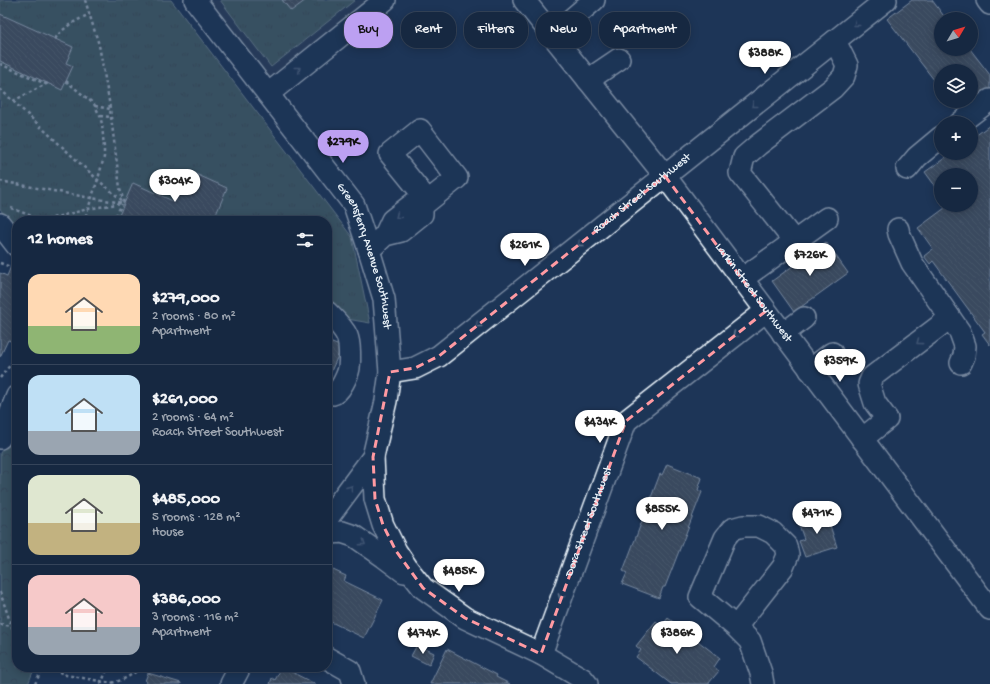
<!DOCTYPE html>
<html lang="en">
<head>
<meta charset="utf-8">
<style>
  :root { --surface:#162841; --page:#23344c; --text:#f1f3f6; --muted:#9ea6b1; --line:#35445a; --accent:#bca0f2 }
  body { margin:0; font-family:"Gochi Hand",sans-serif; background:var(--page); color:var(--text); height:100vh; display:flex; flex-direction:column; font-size:15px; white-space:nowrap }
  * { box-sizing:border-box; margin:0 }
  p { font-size:13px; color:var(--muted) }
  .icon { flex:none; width:22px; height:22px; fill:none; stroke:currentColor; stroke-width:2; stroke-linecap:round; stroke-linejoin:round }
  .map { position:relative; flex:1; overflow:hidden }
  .side { position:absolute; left:12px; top:216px; width:320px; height:456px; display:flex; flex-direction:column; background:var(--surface); border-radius:16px; box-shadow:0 2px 10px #0003,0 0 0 1px var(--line) }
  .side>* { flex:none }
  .banner { position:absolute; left:344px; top:12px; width:380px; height:36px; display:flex; gap:8px }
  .needle { width:26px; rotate:52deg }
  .controls { position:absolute; left:934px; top:12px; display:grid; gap:8px }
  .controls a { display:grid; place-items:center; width:44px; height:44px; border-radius:50%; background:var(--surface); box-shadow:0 2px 10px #0003,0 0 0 1px var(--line); font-size:20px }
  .price { position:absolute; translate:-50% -34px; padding:0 9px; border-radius:14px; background:#fff; color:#222; font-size:13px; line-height:26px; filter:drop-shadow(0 1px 2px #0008) }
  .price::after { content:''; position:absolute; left:50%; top:24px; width:12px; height:9px; margin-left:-6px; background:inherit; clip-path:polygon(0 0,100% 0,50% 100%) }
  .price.selected { background:var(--accent); color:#111 }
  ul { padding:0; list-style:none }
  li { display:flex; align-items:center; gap:12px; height:100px; padding:0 16px }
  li+li { border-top:1px solid var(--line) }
  li span { display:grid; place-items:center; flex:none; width:112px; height:80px; border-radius:12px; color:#555 }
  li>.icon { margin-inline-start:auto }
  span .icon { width:48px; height:48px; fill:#fffc; stroke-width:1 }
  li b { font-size:17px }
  h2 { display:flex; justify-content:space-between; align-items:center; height:48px; padding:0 16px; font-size:17px }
  .pill { padding:0 14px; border-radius:16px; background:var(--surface); box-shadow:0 2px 10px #0003,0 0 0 1px var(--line); font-size:14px; line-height:36px }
  .pill.selected { background:var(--accent); color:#111 }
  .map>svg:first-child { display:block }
  .built { fill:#30435c }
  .grass { fill:url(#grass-tufts); stroke:#a0b2b3 }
  .park { fill:url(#park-crowns); stroke:#a0b2b3 }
  .building { fill:url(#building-back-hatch); stroke:#e8f1f8 }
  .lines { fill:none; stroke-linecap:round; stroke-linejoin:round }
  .minor-casing { stroke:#e8f1f8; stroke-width:24 }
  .path { stroke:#e8f1f8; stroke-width:2.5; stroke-dasharray:3 3; stroke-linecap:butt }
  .minor { stroke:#1d3557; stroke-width:21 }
  .oneway { stroke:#64778f }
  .marked { fill:none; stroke:#ff9aa2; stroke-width:3; stroke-dasharray:8 5; stroke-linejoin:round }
  .labels { text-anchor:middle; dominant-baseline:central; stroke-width:3; stroke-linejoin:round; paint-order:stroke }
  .street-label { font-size:12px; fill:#e8f1f8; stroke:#1d3557 }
</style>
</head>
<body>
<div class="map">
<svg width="990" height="684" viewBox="0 0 990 684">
  <defs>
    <pattern id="grass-tufts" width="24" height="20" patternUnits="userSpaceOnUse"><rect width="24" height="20" fill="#58726e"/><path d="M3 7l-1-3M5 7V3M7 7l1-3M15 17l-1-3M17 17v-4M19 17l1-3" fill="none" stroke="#4e5b5a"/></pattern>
    <pattern id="park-crowns" width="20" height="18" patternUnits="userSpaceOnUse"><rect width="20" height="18" fill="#58726e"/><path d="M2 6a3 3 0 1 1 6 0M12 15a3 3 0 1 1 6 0" fill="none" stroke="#4e5b5a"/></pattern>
    <pattern id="building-back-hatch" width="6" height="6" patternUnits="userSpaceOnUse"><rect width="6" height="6" fill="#5d6368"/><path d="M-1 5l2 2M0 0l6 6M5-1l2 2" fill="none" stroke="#747a7e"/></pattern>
  </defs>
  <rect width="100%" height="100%" fill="#1d3557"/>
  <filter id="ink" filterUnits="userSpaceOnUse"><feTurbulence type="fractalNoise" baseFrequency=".025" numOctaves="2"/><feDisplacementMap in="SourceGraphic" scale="8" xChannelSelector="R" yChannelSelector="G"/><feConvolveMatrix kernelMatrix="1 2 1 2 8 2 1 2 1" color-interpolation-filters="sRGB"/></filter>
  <g filter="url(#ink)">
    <path class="built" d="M194 0H387L268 94Z"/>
    <g class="grass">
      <path d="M0 0H171L352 237 370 323 347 319 327 304V221H17V232L0 209Z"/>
      <path d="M220 0H355L271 67Z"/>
    </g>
    <path class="park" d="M17 422V667H35L28 684H0V453L12 435Z"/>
    <g class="building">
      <path d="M282 0H306L291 11Z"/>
      <path d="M912 0H932L946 19H941V49H970L990 75V90L960 113 951 101H971V71H941V89L887 19Z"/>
      <path d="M0 14 73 47 66 63 73 66 62 90 0 61Z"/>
      <path d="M990 125V345L982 334 985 332 933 261 930 264 924 256 933 249 918 228 949 205H971V175H941V194L925 172 952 153H971V139Z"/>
      <path d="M189 171 227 188 214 219 218 221H120L117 220 133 183 175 202Z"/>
      <path d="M826 242 848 273 794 312 772 281Z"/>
      <path d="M14 259 17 260V335L16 334 13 342 8 340 0 357V273L7 276Z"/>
      <path d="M327 341 342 347 327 380Z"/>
      <path d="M667 464 702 478 698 490 702 492 665 587H663L659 598 622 584 627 573 623 571 660 474 662 475Z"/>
      <path d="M826 513 837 547 805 557 799 541 804 539 798 522Z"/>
      <path d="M333 570 346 576 344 581 383 600 364 638 327 620V574L328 573 331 574Z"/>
      <path d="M668 618 720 658 714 667 719 671 708 684H671L636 657 641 650 636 646 656 621 662 626Z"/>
      <path d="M417 645 434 653 429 665 411 656Z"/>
      <path d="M447 649 497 675 496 677 510 684H430Z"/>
      <path d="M282 667 315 684H270L272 678 275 680Z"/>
      <path d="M148 673 181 683V684H146L147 682 145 681Z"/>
    </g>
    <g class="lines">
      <g class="minor-casing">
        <g id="minor">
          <path id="s1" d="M195 0 354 205 369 250 384 299 390 372 386 401 373 457 327 519"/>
          <path id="s2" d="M524 0 665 176 990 609"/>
          <path d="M987 0 990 4"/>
          <path d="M553 35 594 0"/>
          <path d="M588 80 619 59"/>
          <path d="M268 94 385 0"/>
          <path d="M960 123 990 100"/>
          <path d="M907 169 917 157 941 137"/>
          <path d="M422 206 457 178 420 130 390 154 428 201"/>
          <path d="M0 224 17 246"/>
          <path d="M898 229 899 234 912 263 960 332 965 346 964 356 961 363"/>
          <path d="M794 241 740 173 744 157 758 145 833 88 844 76 847 65 835 41"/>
          <path d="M369 250 385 235 392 220 414 203 422 206V214L401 231 385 235"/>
          <path d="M742 279 827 218"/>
          <path d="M327 312C334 319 343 327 347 336 350 343 350 360 349 368 348 374 340 393 333 394 331 394 329 393 327 392"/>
          <path d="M783 334 804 318"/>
          <path d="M810 370 832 353"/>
          <path id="s3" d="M390 372 415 368 439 356 886 0"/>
          <path d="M0 438 17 396"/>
          <path d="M862 439 887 419 875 403 869 384 872 377 950 318"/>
          <path d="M373 457 375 499 383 525 396 551 408 569 423 588 465 618 541 654 583 679 587 684"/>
          <path d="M327 535 332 533 342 532 354 536 384 557 404 572"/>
          <path d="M736 627 783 567 788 555 786 546 773 533 759 526H743L732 529 725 538 700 597 736 627 750 641 761 673 763 684"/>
          <path id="s4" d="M541 654 626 421 766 311"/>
          <path d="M327 658 350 671 354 684"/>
          <path d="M231 684 240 667"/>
        </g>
      </g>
      <g class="path">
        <path d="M85 0 99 45 109 101 120 188 124 203"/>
        <path d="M55 39C63 27 77 20 90 14"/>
        <path d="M0 64 46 84"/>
        <path d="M66 81 94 104 100 116 102 124 104 148V157L98 179 84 221"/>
        <path d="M0 89 98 180 124 202"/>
        <path d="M13 101 48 83"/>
        <path d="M95 106 110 109"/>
        <path d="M100 116 111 117"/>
        <path d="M0 181 91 198 124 203"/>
        <path d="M11 208 42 220"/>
        <path d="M41 221 88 209 122 203"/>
        <path d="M113 221 122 204"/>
        <path d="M0 263 11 267"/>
        <path d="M0 378 15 359 17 355"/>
        <path d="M0 592 12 627 17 635"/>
        <path d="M0 624 17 627"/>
        <path d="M48 667 66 675 111 683C122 681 133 675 141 667"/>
        <path d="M35 684 43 667"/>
        <path d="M101 684 108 667"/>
      </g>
      <use href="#minor" class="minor"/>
    </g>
    <defs><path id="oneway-chevron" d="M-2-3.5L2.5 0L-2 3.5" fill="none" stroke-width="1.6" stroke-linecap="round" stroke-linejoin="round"/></defs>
    <g class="oneway">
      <use href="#oneway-chevron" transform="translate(856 24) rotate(141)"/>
      <use href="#oneway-chevron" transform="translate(298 69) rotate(-39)"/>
      <use href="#oneway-chevron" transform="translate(754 105) rotate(141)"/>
      <use href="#oneway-chevron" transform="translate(398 216) rotate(141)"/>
      <use href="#oneway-chevron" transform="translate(580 244) rotate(141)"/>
      <use href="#oneway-chevron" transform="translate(478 325) rotate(141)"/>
      <use href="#oneway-chevron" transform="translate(735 335) rotate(142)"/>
      <use href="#oneway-chevron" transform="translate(919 342) rotate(143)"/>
      <use href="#oneway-chevron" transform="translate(350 488) rotate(-53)"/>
      <use href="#oneway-chevron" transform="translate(363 543) rotate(34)"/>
      <use href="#oneway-chevron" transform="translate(561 597) rotate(110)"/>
    </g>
  </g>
  <path d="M0 0H990V684H0ZM665 176 766 311 626 421 541 654 465 618 423 588 396 551 383 525 375 499 373 457 390 372 415 368 439 356Z" fill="#1d3557" fill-opacity=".55" fill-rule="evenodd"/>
  <path class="marked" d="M665 176 766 311 626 421 541 654 465 618 423 588 396 551 383 525 375 499 373 457 390 372 415 368 439 356Z"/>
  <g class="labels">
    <g class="street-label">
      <text stroke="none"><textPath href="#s3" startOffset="312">Roach Street Southwest</textPath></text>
      <text stroke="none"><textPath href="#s1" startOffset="311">Greensferry Avenue Southwest</textPath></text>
      <text stroke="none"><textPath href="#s2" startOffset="372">Larkin Street Southwest</textPath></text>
      <text stroke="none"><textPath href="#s4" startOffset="141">Dora Street Southwest</textPath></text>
    </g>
  </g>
</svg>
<div class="controls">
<a><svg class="needle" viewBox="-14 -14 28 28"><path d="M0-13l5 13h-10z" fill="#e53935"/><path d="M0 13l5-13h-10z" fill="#9ea6b1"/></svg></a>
<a><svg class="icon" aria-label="layers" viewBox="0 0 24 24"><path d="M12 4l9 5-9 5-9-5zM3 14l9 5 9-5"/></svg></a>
<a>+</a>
<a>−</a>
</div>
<b class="price" style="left:765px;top:75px">$388K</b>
<b class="price selected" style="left:343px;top:164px">$279K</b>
<b class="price" style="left:175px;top:203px">$304K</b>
<b class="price" style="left:525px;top:267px">$261K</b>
<b class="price" style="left:810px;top:277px">$726K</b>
<b class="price" style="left:840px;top:383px">$359K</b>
<b class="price" style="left:600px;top:444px">$434K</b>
<b class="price" style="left:662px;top:531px">$855K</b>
<b class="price" style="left:817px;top:535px">$471K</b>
<b class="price" style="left:459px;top:593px">$485K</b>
<b class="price" style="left:423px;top:655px">$474K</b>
<b class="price" style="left:677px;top:655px">$386K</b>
<div class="banner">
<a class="pill selected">Buy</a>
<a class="pill">Rent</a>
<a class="pill">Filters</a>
<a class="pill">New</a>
<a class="pill">Apartment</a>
</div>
<section class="side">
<h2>12 homes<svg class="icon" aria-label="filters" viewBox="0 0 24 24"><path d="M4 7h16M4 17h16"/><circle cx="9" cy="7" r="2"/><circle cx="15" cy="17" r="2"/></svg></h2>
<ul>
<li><span style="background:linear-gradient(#ffd9b3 65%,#8fb573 0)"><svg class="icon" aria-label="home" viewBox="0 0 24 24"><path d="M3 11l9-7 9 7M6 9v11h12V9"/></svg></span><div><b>$279,000</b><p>2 rooms · 80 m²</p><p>Apartment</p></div></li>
<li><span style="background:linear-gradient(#bfe0f5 70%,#9aa5b1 0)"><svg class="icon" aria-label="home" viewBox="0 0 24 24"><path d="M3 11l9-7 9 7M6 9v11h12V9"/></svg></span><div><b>$261,000</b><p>2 rooms · 64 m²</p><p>Roach Street Southwest</p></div></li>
<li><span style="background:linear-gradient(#dfe7d0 60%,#c2b280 0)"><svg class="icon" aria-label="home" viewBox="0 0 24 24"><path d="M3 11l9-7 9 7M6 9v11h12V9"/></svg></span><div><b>$485,000</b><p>5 rooms · 128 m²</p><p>House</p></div></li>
<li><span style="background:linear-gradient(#f6c9c9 65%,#9aa5b1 0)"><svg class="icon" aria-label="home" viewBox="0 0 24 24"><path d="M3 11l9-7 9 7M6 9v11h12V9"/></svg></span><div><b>$386,000</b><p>3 rooms · 116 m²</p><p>Apartment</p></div></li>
</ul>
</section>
</div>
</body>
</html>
